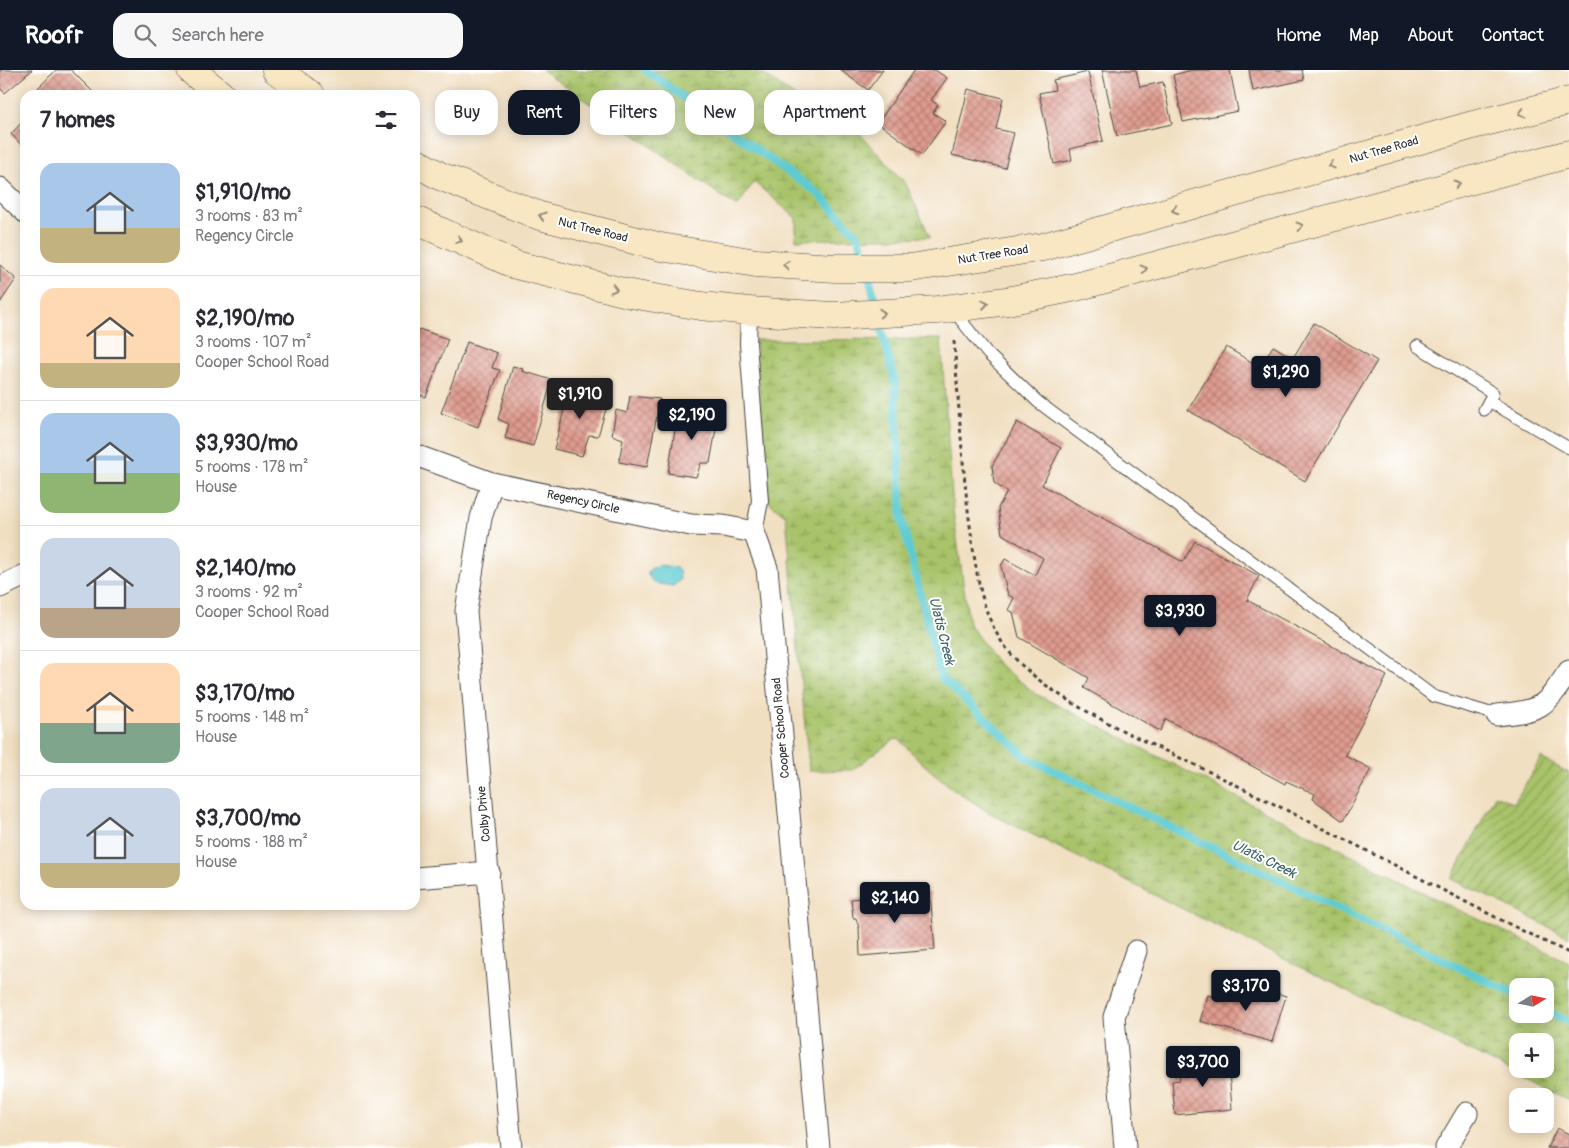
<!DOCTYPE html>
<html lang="en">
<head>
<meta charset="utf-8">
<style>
  :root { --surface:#fff; --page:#f7f7f7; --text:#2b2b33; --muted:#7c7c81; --line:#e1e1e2; --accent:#111827 }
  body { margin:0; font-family:Pangolin,sans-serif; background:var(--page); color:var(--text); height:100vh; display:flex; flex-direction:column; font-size:19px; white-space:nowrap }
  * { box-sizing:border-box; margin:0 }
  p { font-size:16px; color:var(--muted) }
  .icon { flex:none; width:28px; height:28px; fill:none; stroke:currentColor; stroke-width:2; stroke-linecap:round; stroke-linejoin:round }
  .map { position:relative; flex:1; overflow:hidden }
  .panel { position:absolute; left:20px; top:20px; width:400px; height:820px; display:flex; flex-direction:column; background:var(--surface); border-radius:15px; box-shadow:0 2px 12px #0003 }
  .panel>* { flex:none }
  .top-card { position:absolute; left:435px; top:20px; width:475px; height:45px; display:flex; gap:10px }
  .needle { width:32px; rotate:80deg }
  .buttons { position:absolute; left:1509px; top:908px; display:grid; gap:10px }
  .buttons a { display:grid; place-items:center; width:45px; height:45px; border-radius:10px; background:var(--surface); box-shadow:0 2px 12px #0003; font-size:25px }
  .price { position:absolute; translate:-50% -42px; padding:0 11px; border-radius:5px; background:var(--accent); color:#fff; font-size:16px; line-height:32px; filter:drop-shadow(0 1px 2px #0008) }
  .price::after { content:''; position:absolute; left:50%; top:30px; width:15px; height:11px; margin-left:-8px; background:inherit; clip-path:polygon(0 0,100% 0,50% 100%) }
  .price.active { background:#222; color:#fff }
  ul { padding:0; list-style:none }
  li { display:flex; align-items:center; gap:15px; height:125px; padding:0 20px }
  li+li { border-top:1px solid var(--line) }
  li span { display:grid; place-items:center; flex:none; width:140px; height:100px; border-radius:15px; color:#555 }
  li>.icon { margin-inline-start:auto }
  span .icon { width:60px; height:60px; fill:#fffc; stroke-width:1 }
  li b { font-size:21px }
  h2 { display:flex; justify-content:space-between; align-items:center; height:60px; padding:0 20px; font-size:21px }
  .tag { padding:0 18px; border-radius:15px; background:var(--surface); box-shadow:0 2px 12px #0003; font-size:18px; line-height:45px }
  .tag.active { background:var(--accent); color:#fff }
  header { display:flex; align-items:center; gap:30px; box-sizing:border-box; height:70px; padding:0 25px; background:var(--accent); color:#fff }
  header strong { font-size:24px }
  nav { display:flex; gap:28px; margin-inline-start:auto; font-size:18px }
  .search { width:350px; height:45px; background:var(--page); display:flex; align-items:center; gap:12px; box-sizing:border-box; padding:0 18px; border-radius:15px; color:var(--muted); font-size:19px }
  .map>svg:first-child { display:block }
  .wetland { fill:url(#wetland-marsh); stroke:#6a774a; fill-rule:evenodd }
  .garden { fill:url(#garden-furrows); stroke:#6a774a }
  .water { fill:#5dcbd1; stroke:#447b7e }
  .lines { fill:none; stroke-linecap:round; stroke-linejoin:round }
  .stream { stroke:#5dcbd1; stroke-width:8 }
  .building { fill:url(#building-cross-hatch) }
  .service-casing { stroke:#494642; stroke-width:13 }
  .pedestrian-casing { stroke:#494642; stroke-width:18 }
  .minor-casing { stroke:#494642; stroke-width:23 }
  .secondary-casing { stroke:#494642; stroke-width:29 }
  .path { stroke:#494642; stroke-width:3; stroke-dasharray:4 4; stroke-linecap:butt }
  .service { stroke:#fff; stroke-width:11 }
  .pedestrian { stroke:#fff; stroke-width:16 }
  .minor { stroke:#fff; stroke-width:21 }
  .secondary { stroke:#f9e7c3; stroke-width:28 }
  .oneway { stroke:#928977 }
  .labels { text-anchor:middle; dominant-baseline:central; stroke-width:4; stroke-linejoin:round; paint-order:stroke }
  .street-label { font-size:12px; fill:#2b2b2b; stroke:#fff }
  .water-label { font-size:14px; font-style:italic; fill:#3c6365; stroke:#fff }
</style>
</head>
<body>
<header>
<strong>Roofr</strong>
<div class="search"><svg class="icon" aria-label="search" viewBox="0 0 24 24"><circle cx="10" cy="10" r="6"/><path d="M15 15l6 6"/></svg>Search here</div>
<nav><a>Home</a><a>Map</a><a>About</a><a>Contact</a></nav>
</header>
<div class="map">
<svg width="1569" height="1078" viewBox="0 0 1569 1078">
  <defs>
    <pattern id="wetland-marsh" width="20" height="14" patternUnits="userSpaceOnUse" patternTransform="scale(1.25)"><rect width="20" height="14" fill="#a8c369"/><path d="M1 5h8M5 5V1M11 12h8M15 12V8" fill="none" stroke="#899f57"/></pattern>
    <pattern id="garden-furrows" width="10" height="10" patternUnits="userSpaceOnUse" patternTransform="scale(1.25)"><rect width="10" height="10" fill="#a8c369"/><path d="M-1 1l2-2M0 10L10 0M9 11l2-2" fill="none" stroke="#899f57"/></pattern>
    <pattern id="building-cross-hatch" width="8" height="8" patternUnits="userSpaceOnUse" patternTransform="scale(1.25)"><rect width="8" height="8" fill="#df9b8f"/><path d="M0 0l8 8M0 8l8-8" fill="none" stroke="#b57f75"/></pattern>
  </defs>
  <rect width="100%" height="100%" fill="#fff"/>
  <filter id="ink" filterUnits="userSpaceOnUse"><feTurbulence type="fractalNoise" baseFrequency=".02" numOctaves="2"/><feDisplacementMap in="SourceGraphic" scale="10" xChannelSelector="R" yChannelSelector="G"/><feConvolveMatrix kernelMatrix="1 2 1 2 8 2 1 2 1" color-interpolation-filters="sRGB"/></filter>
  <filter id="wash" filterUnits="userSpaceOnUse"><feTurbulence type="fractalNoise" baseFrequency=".0096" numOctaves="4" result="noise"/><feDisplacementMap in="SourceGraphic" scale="20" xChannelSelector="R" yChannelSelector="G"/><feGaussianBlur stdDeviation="1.12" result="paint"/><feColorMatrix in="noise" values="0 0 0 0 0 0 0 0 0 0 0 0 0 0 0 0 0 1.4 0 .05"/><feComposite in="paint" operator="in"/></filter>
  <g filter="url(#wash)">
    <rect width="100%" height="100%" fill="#f1dfc1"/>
    <g class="wetland">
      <path d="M542 0H758L808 36 858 62 906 114 930 167 796 170V148L754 112 737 137Z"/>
      <path d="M941 269 953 440 969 554 996 592 1036 624 1444 833 1569 892V1030L997 747C957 723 930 704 899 669L893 670 852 700 809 701 786 446 769 432 755 270ZM1518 916H1545V944H1518ZM1518 971H1545V999H1518Z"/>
    </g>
    <path class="garden" d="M1541 688 1569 703V867L1452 809 1495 725 1514 733Z"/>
    <path class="water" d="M657 495 676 497 679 500 680 510 673 516 654 513 648 505V501Z"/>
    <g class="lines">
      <g class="stream">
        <path d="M645 0 819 124 859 167 877 238"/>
        <path d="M879 249 895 312 902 451 941 607 1026 687 1518 926"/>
        <path d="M1545 940 1569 952"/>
      </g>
    </g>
    <g id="blocks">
      <g class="building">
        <path d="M0 0H32L5 23 0 18Z"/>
        <path d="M56 0H71L95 24 31 25Z"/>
        <path d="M840 0H883L868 20Z"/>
        <path d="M914 0H935L947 8 931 30 938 35 933 43 946 51 922 85 878 53Z"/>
        <path d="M1102 0H1136L1140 17 1163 12 1172 54 1117 66Z"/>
        <path d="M1192 0H1230L1238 41 1183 52 1173 5Z"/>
        <path d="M1249 0H1302L1304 10 1253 21Z"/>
        <path d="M1088 2 1103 71 1070 79 1072 90 1054 94 1039 23 1055 20 1053 10Z"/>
        <path d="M968 19 1003 28 996 59 1014 63 1005 98 952 85Z"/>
        <path d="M25 49V79L11 64Z"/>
        <path d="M0 195 16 209 0 233Z"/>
        <path d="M1314 253 1377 291 1305 411 1188 340 1226 277 1260 297 1273 276 1293 288Z"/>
        <path d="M419 259 448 269 426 327 421 325V327L415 325V268Z"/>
        <path d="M467 272 497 283 492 298 500 300 478 357 441 343Z"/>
        <path d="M513 296 523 299 522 301 552 310 533 376 505 368 509 354 498 349Z"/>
        <path d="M571 313 602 321 597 337 606 339 598 366 589 365 582 386 554 379Z"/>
        <path d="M630 326 660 329 647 397 619 392 623 369 612 365 616 340 627 343Z"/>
        <path d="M679 335 712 341 708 358 716 359 710 393H701L696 407 668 403Z"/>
        <path d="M1017 352 1061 378 1042 415 1183 492 1195 471 1259 506 1247 530 1387 606 1345 685 1371 699 1343 751 1313 729 1315 724 1286 711 1285 714 1166 649 1160 661 1084 618 1089 608 1019 567 1013 542 1008 540 1014 528 1008 525 1001 496 1005 489 1035 505 1043 488 1002 464 998 438 1007 422 994 413 992 396Z"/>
        <path d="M930 822 935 880 860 886 859 858 856 848H853L851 829Z"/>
        <path d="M1238 911 1286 926 1272 972 1200 951 1208 925 1231 931Z"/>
        <path d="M1228 989 1232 1039 1175 1045 1172 1011 1180 1010 1178 995Z"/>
        <path d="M1557 1058 1569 1064V1078H1547Z"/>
      </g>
    </g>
  </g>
  <g filter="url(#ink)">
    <use href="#blocks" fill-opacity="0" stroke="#494642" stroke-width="1"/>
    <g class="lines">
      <g class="service-casing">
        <g id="service">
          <path d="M953 240 988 284 1038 332 1433 626 1497 645"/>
          <path d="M1417 276 1493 323 1484 340"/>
          <path d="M1489 331 1569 378"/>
        </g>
      </g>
      <g class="pedestrian-casing">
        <path id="pedestrian" d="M749 241 748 274 760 431 754 462"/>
      </g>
      <g class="minor-casing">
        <g id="minor">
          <path d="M0 118 25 142"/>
          <path d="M415 385 492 413 691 455 723 456 754 462 767 498 819 1078"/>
          <path d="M492 413 481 448 466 541 511 1078"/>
          <path d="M0 517 25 505"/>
          <path d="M1497 645C1543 640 1544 638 1569 601"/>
          <path d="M415 808 489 802"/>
          <path d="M1125 1078 1114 947 1136 881"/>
          <path d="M1446 1078 1467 1043"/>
        </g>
      </g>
      <g class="secondary-casing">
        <g id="secondary">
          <path d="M191 0 221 25"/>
          <path d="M276 0 311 25"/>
          <path d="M415 92 440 106 540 146 661 177 756 193 835 198H910L1043 177 1473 55 1569 31"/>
          <path d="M415 150 516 195 631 224 701 236 749 241 834 246 937 240 1007 231 1076 217 1569 84"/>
        </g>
      </g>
      <path class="path" d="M954 271C959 335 962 399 971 463 976 499 980 537 1000 569 1033 623 1134 666 1191 693 1233 713 1274 734 1316 755 1401 797 1483 843 1569 883"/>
      <use href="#service" class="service"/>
      <use href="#pedestrian" class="pedestrian"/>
      <use href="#minor" class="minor"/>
      <use href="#secondary" class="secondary"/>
    </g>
    <defs><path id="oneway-chevron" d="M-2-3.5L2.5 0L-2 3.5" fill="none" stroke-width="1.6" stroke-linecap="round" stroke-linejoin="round" transform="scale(1.25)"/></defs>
    <g class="oneway">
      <use href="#oneway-chevron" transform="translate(1522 43) rotate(166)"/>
      <use href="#oneway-chevron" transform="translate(1331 95) rotate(164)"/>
      <use href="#oneway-chevron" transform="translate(1457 114) rotate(-15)"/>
      <use href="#oneway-chevron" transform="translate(1175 140) rotate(164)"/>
      <use href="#oneway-chevron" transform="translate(542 146) rotate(-163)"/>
      <use href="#oneway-chevron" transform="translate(1300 156) rotate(-15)"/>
      <use href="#oneway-chevron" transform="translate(459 170) rotate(24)"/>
      <use href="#oneway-chevron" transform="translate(786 195) rotate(-176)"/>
      <use href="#oneway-chevron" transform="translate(1144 199) rotate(-15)"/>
      <use href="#oneway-chevron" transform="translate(614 219) rotate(14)"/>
      <use href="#oneway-chevron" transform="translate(985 234) rotate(-8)"/>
      <use href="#oneway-chevron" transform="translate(882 243) rotate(-3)"/>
    </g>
  </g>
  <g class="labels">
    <g class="street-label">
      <text transform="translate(1384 80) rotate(-16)">Nut Tree Road</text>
      <text transform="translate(593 160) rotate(14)">Nut Tree Road</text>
      <text transform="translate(993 185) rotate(-9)">Nut Tree Road</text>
      <text transform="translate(583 432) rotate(12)">Regency Circle</text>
      <text transform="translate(781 658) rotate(-95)">Cooper School Road</text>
      <text transform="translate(484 744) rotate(-95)">Colby Drive</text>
    </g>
    <g class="water-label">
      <text transform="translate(942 561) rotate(76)">Ulatis Creek</text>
      <text transform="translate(1264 789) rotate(26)">Ulatis Creek</text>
    </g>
  </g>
</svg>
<div class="buttons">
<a><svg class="needle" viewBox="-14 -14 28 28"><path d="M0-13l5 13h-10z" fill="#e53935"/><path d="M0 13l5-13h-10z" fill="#7c7c81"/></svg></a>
<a>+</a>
<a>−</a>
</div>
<b class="price" style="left:1286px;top:328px">$1,290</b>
<b class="price active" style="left:580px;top:350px">$1,910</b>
<b class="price" style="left:692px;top:371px">$2,190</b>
<b class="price" style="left:1180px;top:567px">$3,930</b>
<b class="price" style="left:895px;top:854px">$2,140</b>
<b class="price" style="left:1246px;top:942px">$3,170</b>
<b class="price" style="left:1203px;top:1018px">$3,700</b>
<div class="top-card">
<a class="tag">Buy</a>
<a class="tag active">Rent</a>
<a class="tag">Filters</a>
<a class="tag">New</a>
<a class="tag">Apartment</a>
</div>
<section class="panel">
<h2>7 homes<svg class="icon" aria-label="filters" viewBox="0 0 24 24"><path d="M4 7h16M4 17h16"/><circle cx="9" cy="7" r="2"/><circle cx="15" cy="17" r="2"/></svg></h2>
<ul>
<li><span style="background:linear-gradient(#a9c7e8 65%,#c2b280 0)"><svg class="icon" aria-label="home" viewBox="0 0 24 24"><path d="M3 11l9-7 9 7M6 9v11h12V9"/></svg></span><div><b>$1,910/mo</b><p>3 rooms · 83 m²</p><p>Regency Circle</p></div></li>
<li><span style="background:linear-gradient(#ffd9b3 75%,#c2b280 0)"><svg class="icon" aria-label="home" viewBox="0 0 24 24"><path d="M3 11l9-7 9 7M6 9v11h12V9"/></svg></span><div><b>$2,190/mo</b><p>3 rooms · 107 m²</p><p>Cooper School Road</p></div></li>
<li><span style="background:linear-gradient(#a9c7e8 60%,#8fb573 0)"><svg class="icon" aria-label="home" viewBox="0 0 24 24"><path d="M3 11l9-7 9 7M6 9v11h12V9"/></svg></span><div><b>$3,930/mo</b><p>5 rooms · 178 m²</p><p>House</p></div></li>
<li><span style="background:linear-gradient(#c9d6e8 70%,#b9a48a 0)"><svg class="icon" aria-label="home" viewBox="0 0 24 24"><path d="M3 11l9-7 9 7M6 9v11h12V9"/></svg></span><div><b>$2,140/mo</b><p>3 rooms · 92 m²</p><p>Cooper School Road</p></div></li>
<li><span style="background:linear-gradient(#ffd9b3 60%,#7fa58c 0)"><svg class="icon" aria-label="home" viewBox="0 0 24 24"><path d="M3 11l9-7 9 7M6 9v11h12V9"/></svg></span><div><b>$3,170/mo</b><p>5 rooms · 148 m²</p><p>House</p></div></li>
<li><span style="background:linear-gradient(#c9d6e8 75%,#c2b280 0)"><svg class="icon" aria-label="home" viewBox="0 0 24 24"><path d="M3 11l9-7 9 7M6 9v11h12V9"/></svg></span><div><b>$3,700/mo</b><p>5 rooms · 188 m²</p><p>House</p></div></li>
</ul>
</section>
</div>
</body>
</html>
